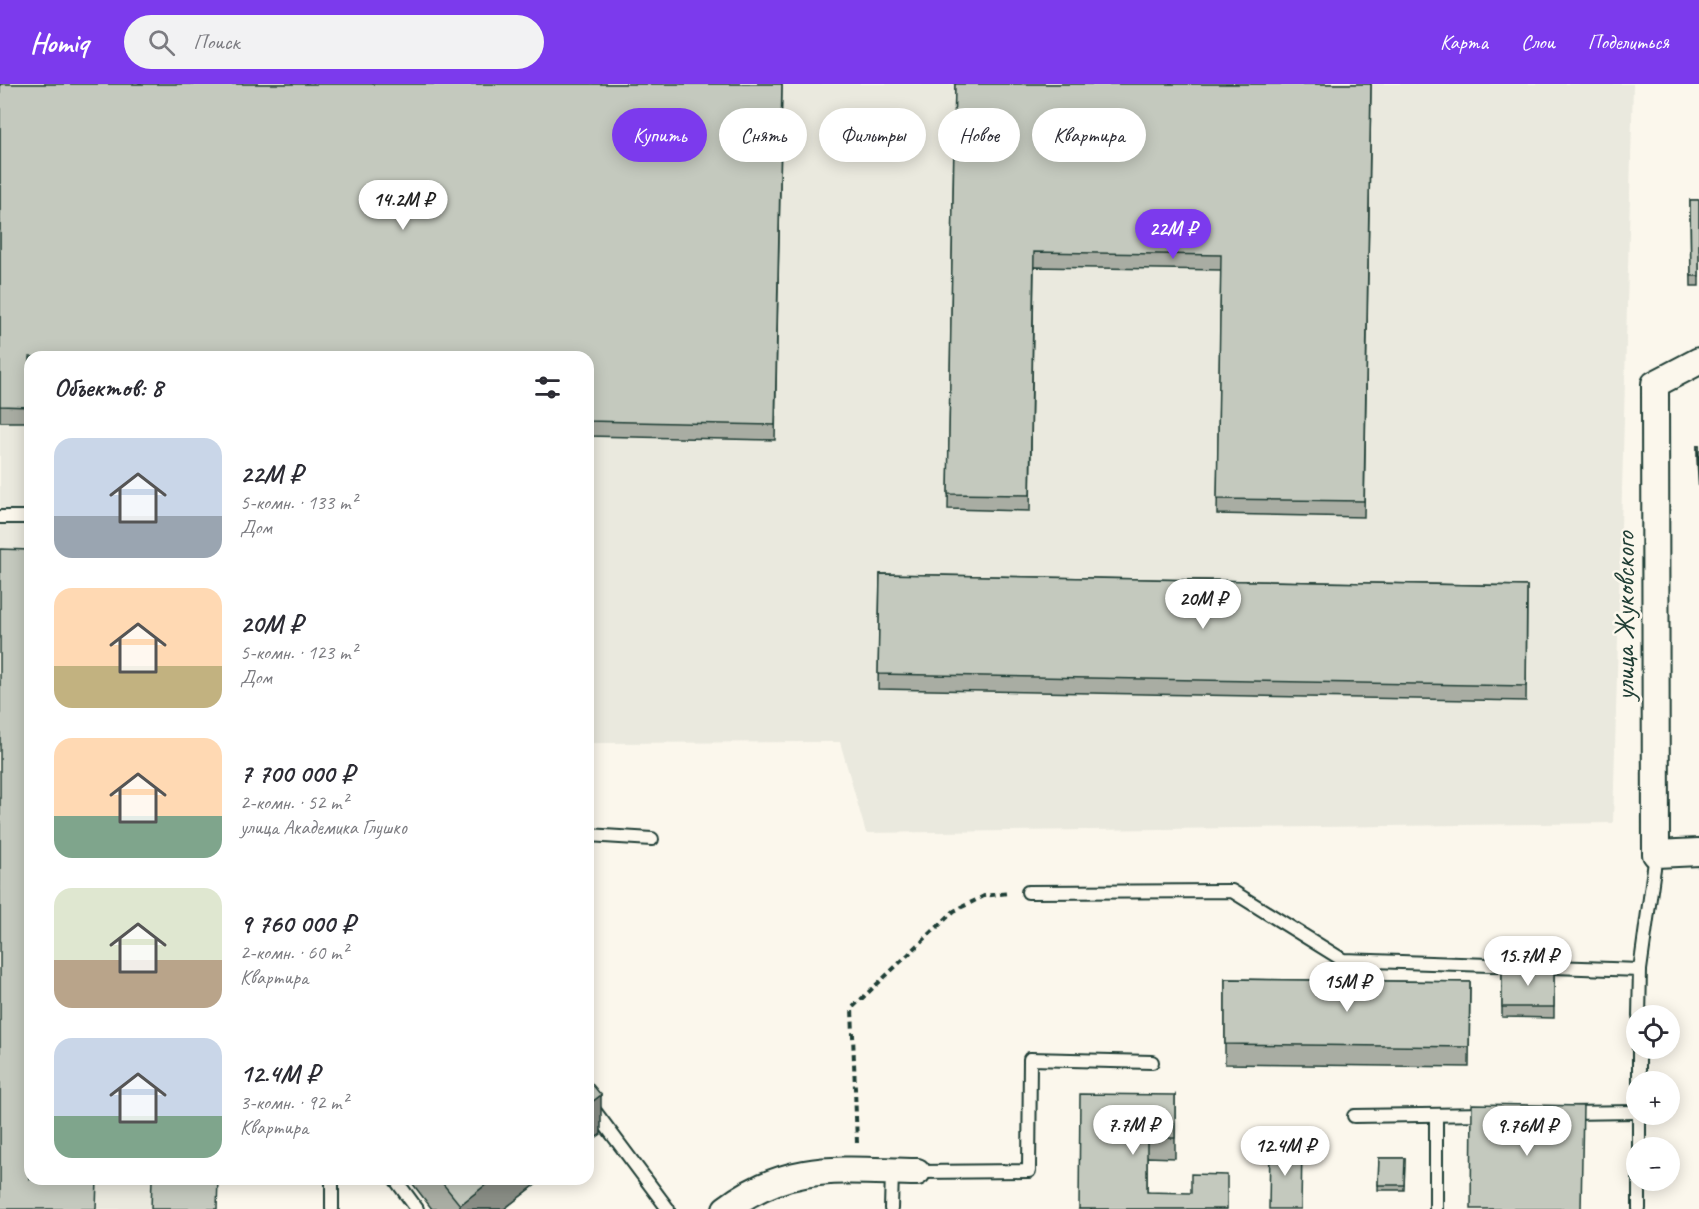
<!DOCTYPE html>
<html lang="ru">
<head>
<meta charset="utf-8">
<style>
  :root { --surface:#fff; --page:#f2f2f3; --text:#2b2b33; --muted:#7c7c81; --accent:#7c3aed }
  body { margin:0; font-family:Caveat,sans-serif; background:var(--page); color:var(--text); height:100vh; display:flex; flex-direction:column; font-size:22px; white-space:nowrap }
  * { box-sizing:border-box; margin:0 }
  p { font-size:20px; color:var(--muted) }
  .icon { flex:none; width:33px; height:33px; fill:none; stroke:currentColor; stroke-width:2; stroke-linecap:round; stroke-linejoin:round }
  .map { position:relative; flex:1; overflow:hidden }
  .details { position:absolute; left:24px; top:267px; width:570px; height:834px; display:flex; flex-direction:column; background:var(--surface); border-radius:18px; box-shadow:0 3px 15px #0003 }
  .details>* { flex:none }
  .top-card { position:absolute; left:612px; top:24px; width:570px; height:54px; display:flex; gap:12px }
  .controls { position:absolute; left:1626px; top:921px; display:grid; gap:12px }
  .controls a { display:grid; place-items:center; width:54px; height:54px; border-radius:50%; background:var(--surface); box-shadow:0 3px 15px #0003; font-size:30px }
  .price { position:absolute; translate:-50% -51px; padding:0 14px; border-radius:21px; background:#fff; color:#222; font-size:20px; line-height:39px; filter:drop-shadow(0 2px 3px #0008) }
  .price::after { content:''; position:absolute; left:50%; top:36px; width:18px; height:14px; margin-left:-9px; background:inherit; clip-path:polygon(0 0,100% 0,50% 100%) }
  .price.selected { background:var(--accent); color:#fff }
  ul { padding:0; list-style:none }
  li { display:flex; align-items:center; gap:18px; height:150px; padding:0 30px }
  li span { display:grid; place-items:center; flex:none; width:168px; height:120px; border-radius:18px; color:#555 }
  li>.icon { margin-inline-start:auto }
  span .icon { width:72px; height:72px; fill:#fffc; stroke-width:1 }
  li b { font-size:26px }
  h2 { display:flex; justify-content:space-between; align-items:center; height:72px; padding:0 30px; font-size:26px }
  .chip { padding:0 21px; border-radius:27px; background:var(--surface); box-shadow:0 3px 15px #0003; font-size:21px; line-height:54px }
  .chip.selected { background:var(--accent); color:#fff }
  header { display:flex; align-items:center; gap:36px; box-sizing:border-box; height:84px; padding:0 30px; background:var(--accent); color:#fff }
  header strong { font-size:28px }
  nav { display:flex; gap:33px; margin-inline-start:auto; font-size:21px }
  .search { width:420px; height:54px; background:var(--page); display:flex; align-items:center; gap:15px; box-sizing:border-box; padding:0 21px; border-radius:33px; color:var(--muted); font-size:22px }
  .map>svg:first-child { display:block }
  .built { fill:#eae9de }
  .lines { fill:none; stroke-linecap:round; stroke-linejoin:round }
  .lane-casing { stroke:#1f3d34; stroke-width:16 }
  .street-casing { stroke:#1f3d34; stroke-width:30 }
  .path { stroke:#1f3d34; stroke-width:4; stroke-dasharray:6 4.5; stroke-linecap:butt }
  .lane { stroke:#fbf7ec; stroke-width:12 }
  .street { stroke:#fbf7ec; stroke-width:26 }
  .wall { fill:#a9ada3; stroke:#1f3d34; stroke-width:1.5 }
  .shaded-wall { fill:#898d85; stroke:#1f3d34; stroke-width:1.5 }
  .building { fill:#c4c9be; stroke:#1f3d34; stroke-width:1.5 }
  .labels { text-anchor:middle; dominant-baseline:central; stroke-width:5; stroke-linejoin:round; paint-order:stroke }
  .street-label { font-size:28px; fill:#1f3d34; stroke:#fbf7ec }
</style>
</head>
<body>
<header>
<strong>Homiq</strong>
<div class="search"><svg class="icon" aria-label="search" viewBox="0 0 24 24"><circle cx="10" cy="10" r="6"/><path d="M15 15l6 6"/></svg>Поиск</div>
<nav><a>Карта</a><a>Слои</a><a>Поделиться</a></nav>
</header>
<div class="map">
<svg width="1699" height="1125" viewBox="0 0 1699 1125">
  <rect width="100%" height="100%" fill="#fbf7ec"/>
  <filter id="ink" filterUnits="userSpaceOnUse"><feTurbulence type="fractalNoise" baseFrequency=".0167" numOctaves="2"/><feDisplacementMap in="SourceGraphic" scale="12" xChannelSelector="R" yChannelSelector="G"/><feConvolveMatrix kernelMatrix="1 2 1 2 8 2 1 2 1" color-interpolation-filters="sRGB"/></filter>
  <g filter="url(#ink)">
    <path class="built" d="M0 0H1633L1613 739 866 749 840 658 588 659V273H30V1095H218L217 1125H0Z"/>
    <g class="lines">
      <g class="lane-casing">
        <g id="lane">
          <path d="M0 433H30"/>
          <path d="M588 751 652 755"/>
          <path d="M1028 808 1232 807 1343 876 1640 886"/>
          <path d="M1639 932 1640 886 1656 770"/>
          <path d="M1639 998V964"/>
          <path d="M588 1018 668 1125"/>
          <path d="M1569 1029 1636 1028"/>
          <path d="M1354 1032 1488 1030"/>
          <path d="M1639 1064V1030"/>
          <path d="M917 1088 1029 1087 1030 975 1152 978"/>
          <path d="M395 1095 417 1125"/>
          <path d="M332 1125V1095"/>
          <path d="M891 1125 892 1087"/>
          <path d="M1436 1125V1031"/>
          <path d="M1639 1125V1096"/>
        </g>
      </g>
      <g class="street-casing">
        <g id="street">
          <path d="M1699 277 1655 300 1656 770 1699 768"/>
          <path d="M726 1125C789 1077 843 1087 917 1088"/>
        </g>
      </g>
      <path class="path" d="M857 1059 852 924 954 827 984 812 1009 809"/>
      <use href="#lane" class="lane"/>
      <use href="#street" class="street"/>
    </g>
    <g class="wall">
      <path d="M0 0H782L775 356 588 352V273H30V338H0Z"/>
      <path d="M955 0H1371L1364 433 1217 430 1221 186 1034 183 1030 427 948 425Z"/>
      <path d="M1690 116H1699V202H1691Z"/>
      <path d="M1697 361H1699V408L1697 376Z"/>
      <path d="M880 490 1527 502 1526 617 878 605Z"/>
      <path d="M1502 882 1554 883V934L1502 933Z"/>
      <path d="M1225 895 1470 898 1469 983 1225 980Z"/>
      <path d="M1175 1011V1074L1147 1073V1108L1227 1125H1079Z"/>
      <path d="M1379 1074H1405L1404 1106H1378Z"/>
      <path d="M409 1095H543L504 1125H432Z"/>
    </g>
    <g class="shaded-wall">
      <path d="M601 1011V1050L588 1059V1021Z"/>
      <path d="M493 1095H543L504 1125H460V1121Z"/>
    </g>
    <g class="building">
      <path d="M0 0H782L775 341 588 337V273H30V323L0 322Z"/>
      <path d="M955 0H1371L1364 417 1217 415 1221 171 1034 168 1030 411 948 410Z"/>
      <path d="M1690 116H1699V192H1691Z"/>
      <path d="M1697 361H1699V392Z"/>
      <path d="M0 465 30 466V1095H97L96 1125H0Z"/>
      <path d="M880 490 1527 502 1526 602 878 590Z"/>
      <path d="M1502 882 1554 883V923H1502Z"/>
      <path d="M1225 895 1470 898 1469 963 1225 960Z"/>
      <path d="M588 995 601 1011 588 1021Z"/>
      <path d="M1080 1010 1175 1011V1054H1147V1108L1191 1109V1090L1227 1091V1125H1079Z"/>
      <path d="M1472 1020 1583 1022 1581 1125H1471Z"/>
      <path d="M1270 1061H1302L1301 1125H1269Z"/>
      <path d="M1379 1074H1405L1404 1101H1378Z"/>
      <path d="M152 1095H218L217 1125H151Z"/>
      <path d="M439 1095H493L460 1121Z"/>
    </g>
  </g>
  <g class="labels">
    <g class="street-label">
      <text transform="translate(1624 532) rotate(-90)">улица Жуковского</text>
    </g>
  </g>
</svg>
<div class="controls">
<a><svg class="icon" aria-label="locate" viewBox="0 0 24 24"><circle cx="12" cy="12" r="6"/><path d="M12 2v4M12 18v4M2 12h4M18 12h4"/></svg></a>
<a>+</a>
<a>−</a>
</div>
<b class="price" style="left:403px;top:147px">14.2M ₽</b>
<b class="price selected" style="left:1173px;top:176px">22M ₽</b>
<b class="price" style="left:1203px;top:546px">20M ₽</b>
<b class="price" style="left:1528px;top:903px">15.7M ₽</b>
<b class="price" style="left:1347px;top:929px">15M ₽</b>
<b class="price" style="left:1133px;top:1072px">7.7M ₽</b>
<b class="price" style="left:1527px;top:1073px">9.76M ₽</b>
<b class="price" style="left:1285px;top:1093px">12.4M ₽</b>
<div class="top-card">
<a class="chip selected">Купить</a>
<a class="chip">Снять</a>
<a class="chip">Фильтры</a>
<a class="chip">Новое</a>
<a class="chip">Квартира</a>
</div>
<section class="details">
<h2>Объектов: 8<svg class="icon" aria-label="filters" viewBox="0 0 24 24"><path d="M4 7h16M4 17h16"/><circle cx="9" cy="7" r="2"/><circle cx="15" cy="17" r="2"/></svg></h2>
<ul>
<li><span style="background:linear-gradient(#c9d6e8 65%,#9aa5b1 0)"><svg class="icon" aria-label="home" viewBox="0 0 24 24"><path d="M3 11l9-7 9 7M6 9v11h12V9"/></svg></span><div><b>22M ₽</b><p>5-комн. · 133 m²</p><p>Дом</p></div></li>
<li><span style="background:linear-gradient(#ffd9b3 65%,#c2b280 0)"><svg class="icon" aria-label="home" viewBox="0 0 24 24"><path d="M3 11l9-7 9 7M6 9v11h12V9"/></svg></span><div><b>20M ₽</b><p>5-комн. · 123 m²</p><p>Дом</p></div></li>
<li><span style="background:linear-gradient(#ffd9b3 65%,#7fa58c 0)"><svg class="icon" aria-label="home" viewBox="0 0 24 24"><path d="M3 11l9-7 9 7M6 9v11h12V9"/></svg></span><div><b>7 700 000 ₽</b><p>2-комн. · 52 m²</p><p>улица Академика Глушко</p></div></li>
<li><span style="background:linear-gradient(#dfe7d0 60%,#b9a48a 0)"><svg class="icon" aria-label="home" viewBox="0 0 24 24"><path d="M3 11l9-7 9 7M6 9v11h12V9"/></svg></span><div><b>9 760 000 ₽</b><p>2-комн. · 60 m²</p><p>Квартира</p></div></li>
<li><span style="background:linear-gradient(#c9d6e8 65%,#7fa58c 0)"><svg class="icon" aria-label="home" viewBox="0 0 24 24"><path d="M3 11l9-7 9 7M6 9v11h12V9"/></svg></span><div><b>12.4M ₽</b><p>3-комн. · 92 m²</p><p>Квартира</p></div></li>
</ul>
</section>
</div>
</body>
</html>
